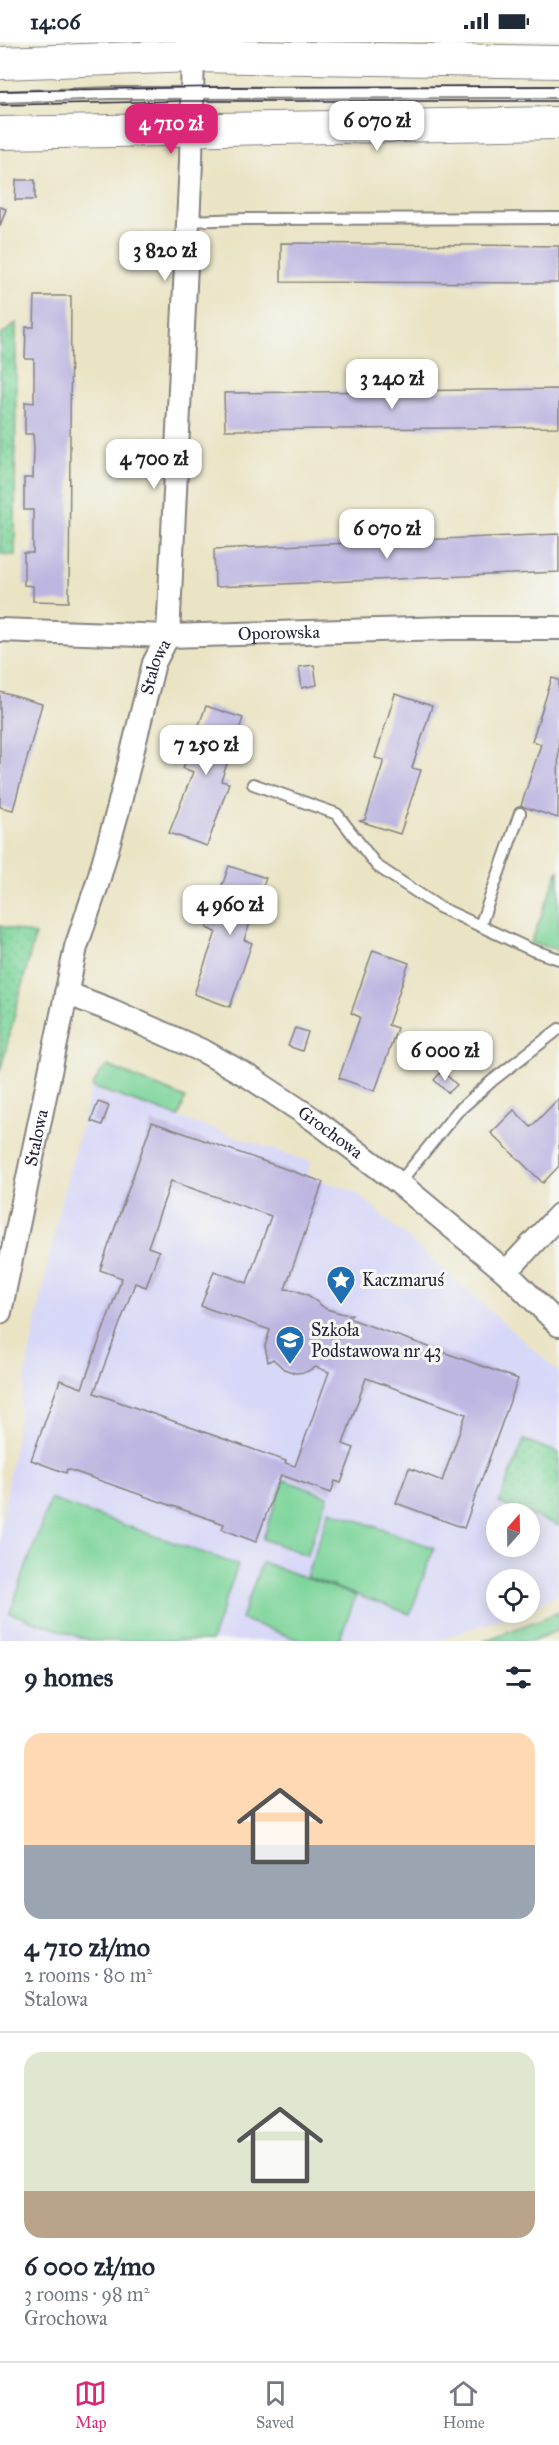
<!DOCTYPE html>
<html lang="en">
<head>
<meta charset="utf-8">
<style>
  :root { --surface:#fff; --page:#f2f2f3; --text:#1f2937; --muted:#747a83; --line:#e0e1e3; --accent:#db2777 }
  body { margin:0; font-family:"IM FELL Great Primer",serif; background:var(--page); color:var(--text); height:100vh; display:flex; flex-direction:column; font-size:22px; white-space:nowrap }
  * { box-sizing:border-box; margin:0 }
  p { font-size:20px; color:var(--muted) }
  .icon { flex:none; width:33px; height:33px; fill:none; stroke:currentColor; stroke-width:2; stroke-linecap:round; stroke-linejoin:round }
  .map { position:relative; height:1599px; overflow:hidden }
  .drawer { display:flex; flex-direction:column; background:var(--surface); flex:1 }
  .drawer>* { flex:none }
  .needle { width:39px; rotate:20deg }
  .controls { position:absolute; left:486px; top:1461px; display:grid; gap:12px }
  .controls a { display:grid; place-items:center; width:54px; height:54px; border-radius:50%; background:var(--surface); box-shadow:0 3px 15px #0003; font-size:30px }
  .price { position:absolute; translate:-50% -51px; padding:0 14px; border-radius:12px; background:#fff; color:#222; font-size:20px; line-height:39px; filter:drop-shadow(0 2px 3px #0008) }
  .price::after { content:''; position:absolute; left:50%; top:36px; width:18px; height:14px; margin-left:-9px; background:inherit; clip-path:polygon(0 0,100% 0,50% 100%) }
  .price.selected { background:var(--accent); color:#fff }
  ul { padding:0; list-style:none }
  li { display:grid; align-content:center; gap:12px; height:318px; padding:0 24px }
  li+li { border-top:2px solid var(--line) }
  li span { display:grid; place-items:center; height:186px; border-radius:18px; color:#555 }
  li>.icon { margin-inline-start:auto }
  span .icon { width:108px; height:108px; fill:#fffc; stroke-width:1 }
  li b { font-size:26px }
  h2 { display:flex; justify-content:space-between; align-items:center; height:72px; padding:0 24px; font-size:26px }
  .status { display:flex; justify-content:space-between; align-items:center; height:42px; padding:0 30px; background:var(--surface); direction:ltr }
  .status svg { height:16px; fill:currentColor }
  .tab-bar { display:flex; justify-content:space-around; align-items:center; height:84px; border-top:2px solid var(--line); background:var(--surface); font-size:16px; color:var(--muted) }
  .tab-bar a { display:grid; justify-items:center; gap:3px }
  .tab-bar .selected { color:var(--accent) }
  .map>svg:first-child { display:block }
  .built { fill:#d7d7f8; fill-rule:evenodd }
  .grass { fill:#7bd49a; stroke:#4e7b6a; stroke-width:1.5 }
  .park { fill:url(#park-dots); stroke:#4e7b6a; stroke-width:1.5 }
  .building { fill:#bdb6e1; fill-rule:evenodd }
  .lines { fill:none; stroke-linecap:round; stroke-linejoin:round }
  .lane-casing { stroke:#868380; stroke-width:14 }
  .street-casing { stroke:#868380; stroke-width:26 }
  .secondary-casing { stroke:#868380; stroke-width:34 }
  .lane { stroke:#fff; stroke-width:10 }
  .street { stroke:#fff; stroke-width:22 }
  .secondary { stroke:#fff; stroke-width:32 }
  .tram { stroke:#22223b; stroke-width:1.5 }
  .labels { text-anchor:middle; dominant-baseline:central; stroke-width:6; stroke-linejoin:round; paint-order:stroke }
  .street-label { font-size:18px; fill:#22223b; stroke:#f6f6f2 }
  .poi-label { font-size:18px; fill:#22223b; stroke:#f6f6f2; text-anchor:start }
</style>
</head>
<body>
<div class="status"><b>14:06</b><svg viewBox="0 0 49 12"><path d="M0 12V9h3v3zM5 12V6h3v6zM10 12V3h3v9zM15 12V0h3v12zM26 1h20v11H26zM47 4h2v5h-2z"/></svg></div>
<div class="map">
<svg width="559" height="1599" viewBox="0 0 559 1599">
  <defs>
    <pattern id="park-dots" width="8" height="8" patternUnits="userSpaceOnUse" patternTransform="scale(1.5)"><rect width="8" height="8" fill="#7bd49a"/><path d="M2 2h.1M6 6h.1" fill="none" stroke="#6ab686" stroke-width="1.8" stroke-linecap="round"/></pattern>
  </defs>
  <rect width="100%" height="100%" fill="#f6f6f2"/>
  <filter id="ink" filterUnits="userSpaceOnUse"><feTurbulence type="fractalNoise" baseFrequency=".0167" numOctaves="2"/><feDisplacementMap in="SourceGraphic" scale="12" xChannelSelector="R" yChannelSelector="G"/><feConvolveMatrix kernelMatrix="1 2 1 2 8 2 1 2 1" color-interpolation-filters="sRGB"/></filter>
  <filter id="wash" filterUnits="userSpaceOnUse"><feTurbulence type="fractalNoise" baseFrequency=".008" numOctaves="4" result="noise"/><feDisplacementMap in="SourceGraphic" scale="24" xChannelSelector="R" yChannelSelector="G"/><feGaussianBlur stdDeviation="1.35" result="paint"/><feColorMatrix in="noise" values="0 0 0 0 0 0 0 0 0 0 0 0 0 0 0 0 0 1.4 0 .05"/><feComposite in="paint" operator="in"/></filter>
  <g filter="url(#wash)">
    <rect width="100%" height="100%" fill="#eae4c4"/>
    <path class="built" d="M91 1046 311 1120 307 1133 356 1150 559 1330V1552L530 1565V1538H496V1570L516 1571 436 1599H0V1488L28 1320 59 1168ZM496 1472H530V1504H496Z"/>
    <g class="grass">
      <path d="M559 827V908L531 901Z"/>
      <path d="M108 1024 185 1056 179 1075 92 1045 101 1030Z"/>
      <path d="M284 1438 328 1454 307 1513 263 1497Z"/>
      <path d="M50 1457 238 1523 211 1599H91L10 1571Z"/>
      <path d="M330 1468 434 1506 410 1572 306 1535Z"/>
      <path d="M262 1520 356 1554 339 1599H302L241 1577Z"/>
      <path d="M559 1570V1588L531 1599H484Z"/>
    </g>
    <g class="park">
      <path d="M16 281 15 513 0 512V294Z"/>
      <path d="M0 884 35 893 0 1030Z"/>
      <path d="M524 1398 559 1411V1484L499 1461Z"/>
    </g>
    <g id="blocks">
      <g class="building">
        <path d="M16 138H35V158H15Z"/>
        <path d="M0 165 6 167 0 184Z"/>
        <path d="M281 201 559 204V241L281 240Z"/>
        <path d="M35 254H71L69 560 33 559V544L24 543V511H33V468H24V436H33L34 406 33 392H25V360L34 361V317H25L26 285H34Z"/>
        <path d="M559 347V385L225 388 224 351Z"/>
        <path d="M559 492V530L215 545 214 507Z"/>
        <path d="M314 623 317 643 302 646 299 625Z"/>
        <path d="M552 636 559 638 558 776 521 764 541 702 532 699Z"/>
        <path d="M0 650 42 662 13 768 0 765Z"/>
        <path d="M395 652 432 664 412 726 421 728 400 792 359 779 365 778 384 718 375 716Z"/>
        <path d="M206 664 243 676 221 739 229 741 207 804 169 791 193 730 183 726Z"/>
        <path d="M229 824 266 836 244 898 252 901 230 965 194 952 216 890 207 886Z"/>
        <path d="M373 908 409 921 388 983 397 986 375 1049 339 1036 360 975 351 971Z"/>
        <path d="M295 986 308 990 302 1009 288 1004Z"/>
        <path d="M442 1029 457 1043 448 1051 434 1038Z"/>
        <path d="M559 1056V1124L543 1141 491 1091 514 1068 531 1085Z"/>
        <path d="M98 1060 109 1064 102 1083 91 1079Z"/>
        <path d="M152 1080 323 1140 285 1247 295 1248 308 1253 326 1267 344 1272H352L348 1276 518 1337 464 1486 396 1461 409 1426 442 1439 466 1372 366 1336 343 1402 354 1406 341 1441 335 1439 331 1451 281 1433 256 1500 222 1487 224 1482 67 1427 66 1431 31 1418 60 1338 82 1346 122 1236 100 1228ZM171 1139 271 1174 247 1241 214 1229 201 1264 270 1288 265 1304 268 1320 273 1317 284 1327 295 1331 306 1330 316 1325 329 1330 295 1424 285 1421 286 1419 94 1351 135 1241 146 1245 159 1209 148 1205Z"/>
      </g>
    </g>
  </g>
  <g filter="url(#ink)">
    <use href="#blocks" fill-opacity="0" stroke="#868380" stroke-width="1.5"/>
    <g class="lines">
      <g class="lane-casing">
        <g id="lane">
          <path d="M0 55 112 51 559 50"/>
          <path d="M187 179 246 177 559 176"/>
          <path d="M253 742 337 772 377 824 439 865 532 908 559 917"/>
          <path d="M480 884 520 771"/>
          <path d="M399 1141 457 1070 493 1038 559 987"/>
        </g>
      </g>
      <g class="street-casing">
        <g id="street">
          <path id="s1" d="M0 588 168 594 449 586H559"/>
          <path id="s2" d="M66 951 113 969 205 1010 251 1036 313 1077 399 1141 506 1230 559 1283"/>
          <path d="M506 1230 559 1173"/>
          <path id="s3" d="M0 1270 76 905 97 843 118 768 154 621 168 594 191 120 193 0"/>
        </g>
      </g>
      <g class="secondary-casing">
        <g id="secondary">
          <path d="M0 21 193 14 559 20"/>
          <path d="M0 91 559 81"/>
        </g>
      </g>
      <use href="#lane" class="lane"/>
      <use href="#street" class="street"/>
      <use href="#secondary" class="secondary"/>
      <g class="tram">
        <path d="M0 49 223 45 559 44"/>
        <path d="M0 63 181 59H559"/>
      </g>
    </g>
  </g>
  <defs>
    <g id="sight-pin" transform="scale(1.5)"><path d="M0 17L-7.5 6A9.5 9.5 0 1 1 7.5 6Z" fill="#1f6fb2" stroke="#f6f6f2"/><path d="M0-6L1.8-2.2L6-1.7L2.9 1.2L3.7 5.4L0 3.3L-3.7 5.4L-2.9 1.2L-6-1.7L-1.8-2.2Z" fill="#fff"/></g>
    <g id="school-pin" transform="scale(1.5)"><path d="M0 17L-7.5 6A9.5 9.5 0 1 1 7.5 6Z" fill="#1f6fb2" stroke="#f6f6f2"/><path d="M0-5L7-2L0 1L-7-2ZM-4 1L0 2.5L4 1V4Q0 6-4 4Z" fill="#fff"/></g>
  </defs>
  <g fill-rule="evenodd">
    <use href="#sight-pin" x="341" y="1238"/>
    <use href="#school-pin" x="290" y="1298"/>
  </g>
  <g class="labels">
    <g class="street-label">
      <text stroke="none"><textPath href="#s1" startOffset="279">Oporowska</textPath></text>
      <text stroke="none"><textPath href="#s3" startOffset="664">Stalowa</textPath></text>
      <text stroke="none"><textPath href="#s2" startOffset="300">Grochowa</textPath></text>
      <text stroke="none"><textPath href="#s3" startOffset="178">Stalowa</textPath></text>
    </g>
    <g class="poi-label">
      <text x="362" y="1238">Kaczmaruś</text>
      <text x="311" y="1288">Szkoła<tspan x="311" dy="21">Podstawowa nr 43</tspan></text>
    </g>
  </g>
</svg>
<div class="controls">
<a><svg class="needle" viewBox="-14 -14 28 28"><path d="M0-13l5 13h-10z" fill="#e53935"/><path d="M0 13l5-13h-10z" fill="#747a83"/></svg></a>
<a><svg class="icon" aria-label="locate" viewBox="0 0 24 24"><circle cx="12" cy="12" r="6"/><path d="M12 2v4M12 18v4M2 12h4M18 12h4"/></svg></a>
</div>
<b class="price" style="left:377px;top:110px">6 070 zł</b>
<b class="price selected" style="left:171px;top:113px">4 710 zł</b>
<b class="price" style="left:165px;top:240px">3 820 zł</b>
<b class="price" style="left:392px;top:368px">3 240 zł</b>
<b class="price" style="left:154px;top:448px">4 700 zł</b>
<b class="price" style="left:387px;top:518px">6 070 zł</b>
<b class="price" style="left:206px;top:734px">7 250 zł</b>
<b class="price" style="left:230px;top:894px">4 960 zł</b>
<b class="price" style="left:445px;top:1040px">6 000 zł</b>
</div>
<section class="drawer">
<h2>9 homes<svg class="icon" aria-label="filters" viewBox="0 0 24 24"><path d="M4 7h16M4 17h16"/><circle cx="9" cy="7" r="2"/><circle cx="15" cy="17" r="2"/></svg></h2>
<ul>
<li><span style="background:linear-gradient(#ffd9b3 60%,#9aa5b1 0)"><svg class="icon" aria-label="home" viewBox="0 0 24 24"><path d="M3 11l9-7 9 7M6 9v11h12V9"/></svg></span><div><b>4 710 zł/mo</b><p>2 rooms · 80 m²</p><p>Stalowa</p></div></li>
<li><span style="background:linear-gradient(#dfe7d0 75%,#b9a48a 0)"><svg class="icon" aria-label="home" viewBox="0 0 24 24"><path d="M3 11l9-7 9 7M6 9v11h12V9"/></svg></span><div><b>6 000 zł/mo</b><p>3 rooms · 98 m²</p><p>Grochowa</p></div></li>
</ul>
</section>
<nav class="tab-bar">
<a class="selected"><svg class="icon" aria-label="map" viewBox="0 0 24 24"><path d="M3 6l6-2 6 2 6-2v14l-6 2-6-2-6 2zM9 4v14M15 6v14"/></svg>Map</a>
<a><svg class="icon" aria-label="saved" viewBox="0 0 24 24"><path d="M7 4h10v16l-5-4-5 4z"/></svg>Saved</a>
<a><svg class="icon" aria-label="home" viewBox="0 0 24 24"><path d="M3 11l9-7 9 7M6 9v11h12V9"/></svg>Home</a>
</nav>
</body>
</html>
